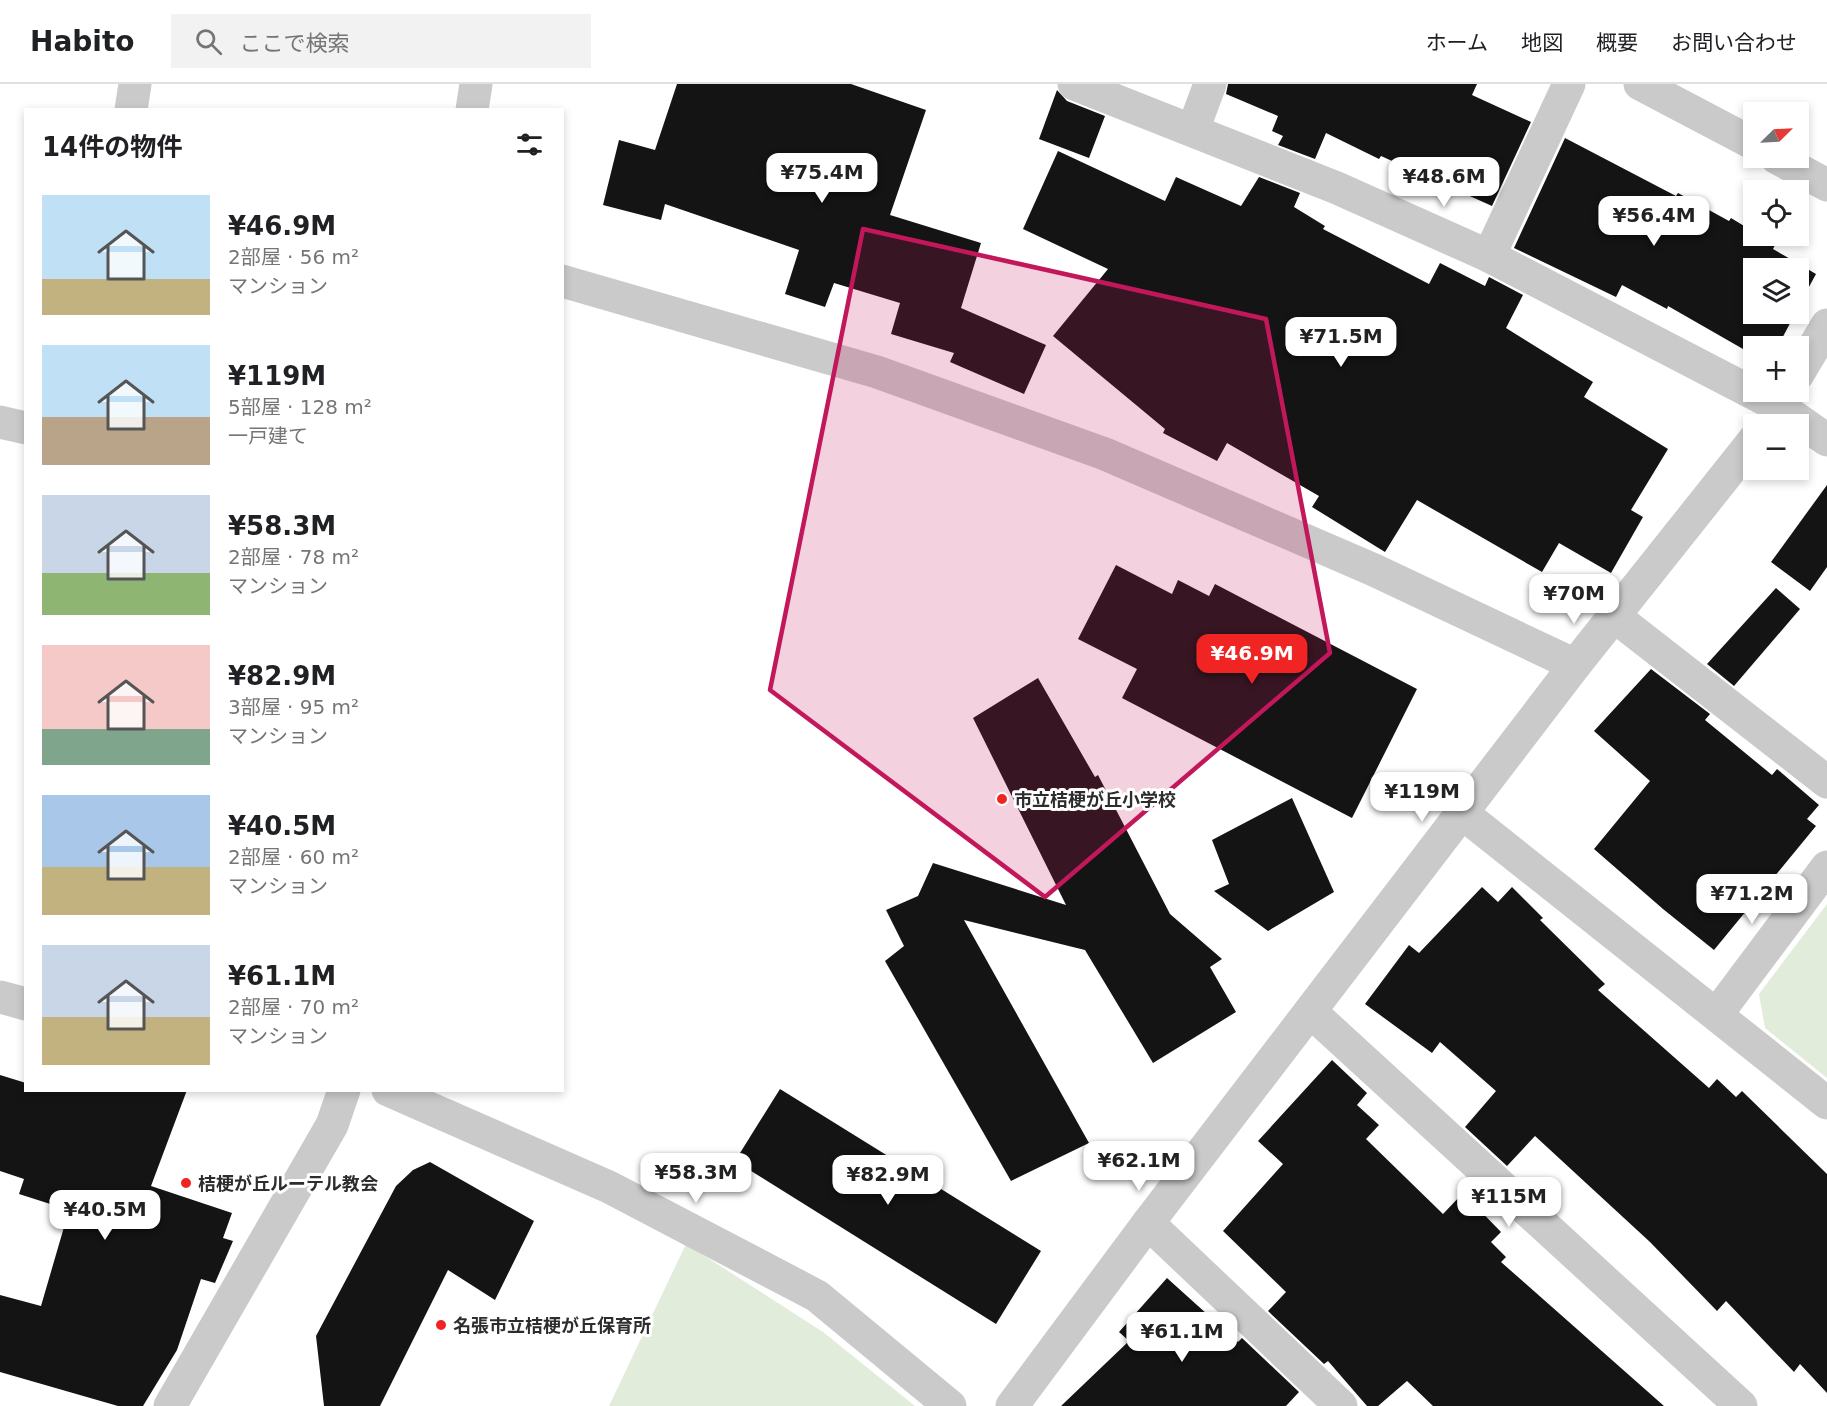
<!DOCTYPE html>
<html lang="ja">
<head>
<meta charset="utf-8">
<style>
  :root { --surface:#fff; --page:#f2f2f2; --text:#202124; --muted:#757577; --line:#e0e0e0; --accent:#f02523 }
  body { margin:0; font-family:"DejaVu Sans","Noto Sans JP",sans-serif; background:var(--page); color:var(--text); height:100vh; display:flex; flex-direction:column; font-size:22px; white-space:nowrap }
  * { box-sizing:border-box; margin:0 }
  p { font-size:20px; color:var(--muted) }
  .icon { flex:none; width:33px; height:33px; fill:none; stroke:currentColor; stroke-width:2; stroke-linecap:round; stroke-linejoin:round }
  .map { position:relative; flex:1; overflow:hidden }
  .drawer { position:absolute; left:24px; top:24px; width:540px; height:984px; display:flex; flex-direction:column; background:var(--surface); border-radius:0px; box-shadow:0 3px 9px #0003 }
  .drawer>* { flex:none }
  .needle { width:39px; rotate:66deg }
  .fabs { position:absolute; left:1743px; top:18px; display:grid; gap:12px }
  .fabs a { display:grid; place-items:center; width:66px; height:66px; border-radius:0px; background:var(--surface); box-shadow:0 3px 9px #0003; font-size:30px }
  .price { position:absolute; translate:-50% -51px; padding:0 14px; border-radius:12px; background:#fff; color:#222; font-size:20px; line-height:39px; filter:drop-shadow(0 2px 3px #0008) }
  .price::after { content:''; position:absolute; left:50%; top:36px; width:18px; height:14px; margin-left:-9px; background:inherit; clip-path:polygon(0 0,100% 0,50% 100%) }
  .price.active { background:var(--accent); color:#fff }
  ul { padding:0; list-style:none }
  li { display:flex; align-items:center; gap:18px; height:150px; padding:0 18px }
  li span { display:grid; place-items:center; flex:none; width:168px; height:120px; border-radius:0px; color:#555 }
  li>.icon { margin-inline-start:auto }
  span .icon { width:72px; height:72px; fill:#fffc; stroke-width:1 }
  li b { font-size:26px }
  h2 { display:flex; justify-content:space-between; align-items:center; height:72px; padding:0 18px; font-size:26px }
  header { display:flex; align-items:center; gap:36px; box-sizing:border-box; height:84px; padding:0 30px; background:var(--surface); border-bottom:2px solid var(--line) }
  header strong { font-size:28px }
  nav { display:flex; gap:33px; margin-inline-start:auto; font-size:21px }
  .search { width:420px; height:54px; background:var(--page); display:flex; align-items:center; gap:15px; box-sizing:border-box; padding:0 21px; border-radius:0px; color:var(--muted); font-size:22px }
  .map>svg:first-child { display:block }
  .green { fill:#e2ecda }
  .building { fill:#141414 }
  .lines { fill:none; stroke-linecap:round; stroke-linejoin:round }
  .minor { stroke:#cacaca; stroke-width:33 }
  .tertiary { stroke:#cacaca; stroke-width:33 }
  .marked { fill:#c2185b; fill-opacity:0.2; stroke:#c2185b; stroke-width:4.5; stroke-linejoin:round }
  .poi-dot { fill:#f02523; stroke:#fff; stroke-width:2 }
  .labels { text-anchor:middle; dominant-baseline:central; stroke-width:6; stroke-linejoin:round; paint-order:stroke }
  .poi-label { font-size:18px; font-weight:bold; fill:#2d2d2d; stroke:#fff; text-anchor:start }
</style>
</head>
<body>
<header>
<strong>Habito</strong>
<div class="search"><svg class="icon" aria-label="search" viewBox="0 0 24 24"><circle cx="10" cy="10" r="6"/><path d="M15 15l6 6"/></svg>ここで検索</div>
<nav><a>ホーム</a><a>地図</a><a>概要</a><a>お問い合わせ</a></nav>
</header>
<div class="map">
<svg width="1827" height="1322" viewBox="0 0 1827 1322">
  <rect width="100%" height="100%" fill="#fff"/>
  <g class="green">
    <path d="M1827 820V994L1765 944 1759 910Z"/>
    <path d="M686 1160 823 1248 915 1322H609Z"/>
  </g>
  <g class="building">
    <path d="M677 0H851L926 26 890 131 981 159 961 224 1046 261 1024 310 950 278 954 269 891 250 900 219 834 199 825 223 785 210 799 166 665 120 661 136 603 121 619 56 655 66Z"/>
    <path d="M1228 0H1477L1472 11 1531 38 1492 122 1381 72 1379 75 1326 49 1315 75 1278 61 1283 52 1272 47 1278 32 1226 10Z"/>
    <path d="M1057 6 1067 17 1105 32 1089 74 1039 55Z"/>
    <path d="M1565 54 1676 112 1678 109 1729 137 1731 134 1754 148V152H1760L1775 161 1773 165 1816 190 1798 223V184H1754V230H1795L1778 262H1754V268L1750 269 1668 222 1667 225 1622 201 1616 213 1514 164Z"/>
    <path d="M1058 67 1165 117 1176 93 1241 122 1259 93 1300 109 1294 123 1325 142 1323 145 1429 200 1440 179 1485 202 1489 193 1523 211 1506 244 1593 298 1584 313 1668 365 1631 426 1643 433 1611 489 1559 459 1542 488 1417 416 1385 468 1312 423 1319 412 1227 359 1217 377 1163 349 1165 345 1053 252 1108 185 1023 145Z"/>
    <path d="M1827 401V483L1810 507 1771 478Z"/>
    <path d="M1116 481 1172 510 1178 496 1209 512 1215 500 1417 605 1352 734 1122 614 1137 585 1078 555Z"/>
    <path d="M1776 504 1800 525 1734 602 1707 580Z"/>
    <path d="M1651 585 1710 630 1705 636 1772 691 1777 685 1819 721 1807 735 1816 742 1714 866 1663 825 1594 765 1650 697 1594 647Z"/>
    <path d="M1038 594 1095 693 1098 691 1170 830 1222 875 1210 883 1236 928 1153 979 1085 866 964 836 1089 1059 1011 1097 885 877 904 862 886 826 918 812 933 779 1066 821 973 634Z"/>
    <path d="M1292 714 1334 808 1268 847 1214 807 1229 800 1212 756Z"/>
    <path d="M1482 803 1498 818 1512 803 1543 834 1540 836 1605 900 1598 906 1709 1004 1717 995 1736 1013 1742 1007 1827 1090V1309L1800 1280 1794 1288 1726 1217 1717 1227 1650 1158 1535 1052 1507 1082 1465 1043 1496 1007 1440 958 1432 969 1365 920 1409 861 1419 869Z"/>
    <path d="M1332 976 1367 1009 1357 1021 1379 1041 1366 1055 1443 1130 1463 1109 1501 1148 1491 1158 1506 1173 1501 1178 1664 1322H1433L1407 1297 1378 1322H1367L1328 1277 1324 1280 1268 1227 1286 1208 1223 1147 1283 1080 1258 1057Z"/>
    <path d="M0 991 26 999V1006H187L151 1102 232 1129 223 1154 233 1157 215 1199 201 1195 177 1266 143 1322H118L0 1288V1211L41 1222 69 1126 19 1110 24 1095 0 1087Z"/>
    <path d="M780 1005 1041 1167 996 1240 735 1077Z"/>
    <path d="M430 1078 534 1137 495 1216 448 1186 380 1322H324L316 1252 396 1102 413 1086Z"/>
    <path d="M1167 1194 1238 1258 1242 1254 1299 1308 1286 1322H1061L1129 1257 1119 1248Z"/>
  </g>
  <g class="lines">
    <g class="minor">
      <path d="M1074 0 1337 104 1489 172 1780 323 1827 356"/>
      <path d="M131 26 135 0"/>
      <path d="M472 26 476 0"/>
      <path d="M1193 46 1210 0"/>
      <path d="M1489 172 1569 0"/>
      <path d="M562 197 877 288 1105 370 1374 486 1575 581"/>
      <path d="M1798 290 1827 241"/>
      <path d="M0 338 26 344"/>
      <path d="M1614 532 1827 698"/>
      <path d="M1462 729 1827 1019"/>
      <path d="M0 913 26 920"/>
      <path d="M1311 928 1741 1322"/>
      <path d="M1717 930 1827 783"/>
      <path d="M388 1006 609 1103 817 1212 950 1322"/>
      <path d="M1148 1139 1341 1322"/>
      <path d="M170 1322 332 1041 344 1006"/>
      <path d="M1012 1322 1148 1139 1575 581 1754 356"/>
    </g>
    <g class="tertiary">
      <path d="M1640 0 1754 60"/>
      <path d="M1777 74 1827 101"/>
    </g>
  </g>
  <path class="marked" d="M863 145 1266 235 1330 569 1045 813 770 606Z"/>
  <g class="poi-dot">
    <circle cx="1002" cy="715" r="6"/>
    <circle cx="186" cy="1099" r="6"/>
    <circle cx="441" cy="1241" r="6"/>
  </g>
  <g class="labels">
    <g class="poi-label">
      <text x="1014" y="715">市立桔梗が丘小学校</text>
      <text x="198" y="1099">桔梗が丘ルーテル教会</text>
      <text x="453" y="1241">名張市立桔梗が丘保育所</text>
    </g>
  </g>
</svg>
<div class="fabs">
<a><svg class="needle" viewBox="-14 -14 28 28"><path d="M0-13l5 13h-10z" fill="#e53935"/><path d="M0 13l5-13h-10z" fill="#757577"/></svg></a>
<a><svg class="icon" aria-label="locate" viewBox="0 0 24 24"><circle cx="12" cy="12" r="6"/><path d="M12 2v4M12 18v4M2 12h4M18 12h4"/></svg></a>
<a><svg class="icon" aria-label="layers" viewBox="0 0 24 24"><path d="M12 4l9 5-9 5-9-5zM3 14l9 5 9-5"/></svg></a>
<a>+</a>
<a>−</a>
</div>
<b class="price" style="left:822px;top:120px">¥75.4M</b>
<b class="price" style="left:1444px;top:124px">¥48.6M</b>
<b class="price" style="left:1654px;top:163px">¥56.4M</b>
<b class="price" style="left:1341px;top:284px">¥71.5M</b>
<b class="price" style="left:1574px;top:541px">¥70M</b>
<b class="price active" style="left:1252px;top:601px">¥46.9M</b>
<b class="price" style="left:1422px;top:739px">¥119M</b>
<b class="price" style="left:1752px;top:841px">¥71.2M</b>
<b class="price" style="left:1139px;top:1108px">¥62.1M</b>
<b class="price" style="left:696px;top:1120px">¥58.3M</b>
<b class="price" style="left:888px;top:1122px">¥82.9M</b>
<b class="price" style="left:1509px;top:1144px">¥115M</b>
<b class="price" style="left:105px;top:1157px">¥40.5M</b>
<b class="price" style="left:1182px;top:1279px">¥61.1M</b>
<section class="drawer">
<h2>14件の物件<svg class="icon" aria-label="filters" viewBox="0 0 24 24"><path d="M4 7h16M4 17h16"/><circle cx="9" cy="7" r="2"/><circle cx="15" cy="17" r="2"/></svg></h2>
<ul>
<li><span style="background:linear-gradient(#bfe0f5 70%,#c2b280 0)"><svg class="icon" aria-label="home" viewBox="0 0 24 24"><path d="M3 11l9-7 9 7M6 9v11h12V9"/></svg></span><div><b>¥46.9M</b><p>2部屋 · 56 m²</p><p>マンション</p></div></li>
<li><span style="background:linear-gradient(#bfe0f5 60%,#b9a48a 0)"><svg class="icon" aria-label="home" viewBox="0 0 24 24"><path d="M3 11l9-7 9 7M6 9v11h12V9"/></svg></span><div><b>¥119M</b><p>5部屋 · 128 m²</p><p>一戸建て</p></div></li>
<li><span style="background:linear-gradient(#c9d6e8 65%,#8fb573 0)"><svg class="icon" aria-label="home" viewBox="0 0 24 24"><path d="M3 11l9-7 9 7M6 9v11h12V9"/></svg></span><div><b>¥58.3M</b><p>2部屋 · 78 m²</p><p>マンション</p></div></li>
<li><span style="background:linear-gradient(#f6c9c9 70%,#7fa58c 0)"><svg class="icon" aria-label="home" viewBox="0 0 24 24"><path d="M3 11l9-7 9 7M6 9v11h12V9"/></svg></span><div><b>¥82.9M</b><p>3部屋 · 95 m²</p><p>マンション</p></div></li>
<li><span style="background:linear-gradient(#a9c7e8 60%,#c2b280 0)"><svg class="icon" aria-label="home" viewBox="0 0 24 24"><path d="M3 11l9-7 9 7M6 9v11h12V9"/></svg></span><div><b>¥40.5M</b><p>2部屋 · 60 m²</p><p>マンション</p></div></li>
<li><span style="background:linear-gradient(#c9d6e8 60%,#c2b280 0)"><svg class="icon" aria-label="home" viewBox="0 0 24 24"><path d="M3 11l9-7 9 7M6 9v11h12V9"/></svg></span><div><b>¥61.1M</b><p>2部屋 · 70 m²</p><p>マンション</p></div></li>
</ul>
</section>
</div>
</body>
</html>
